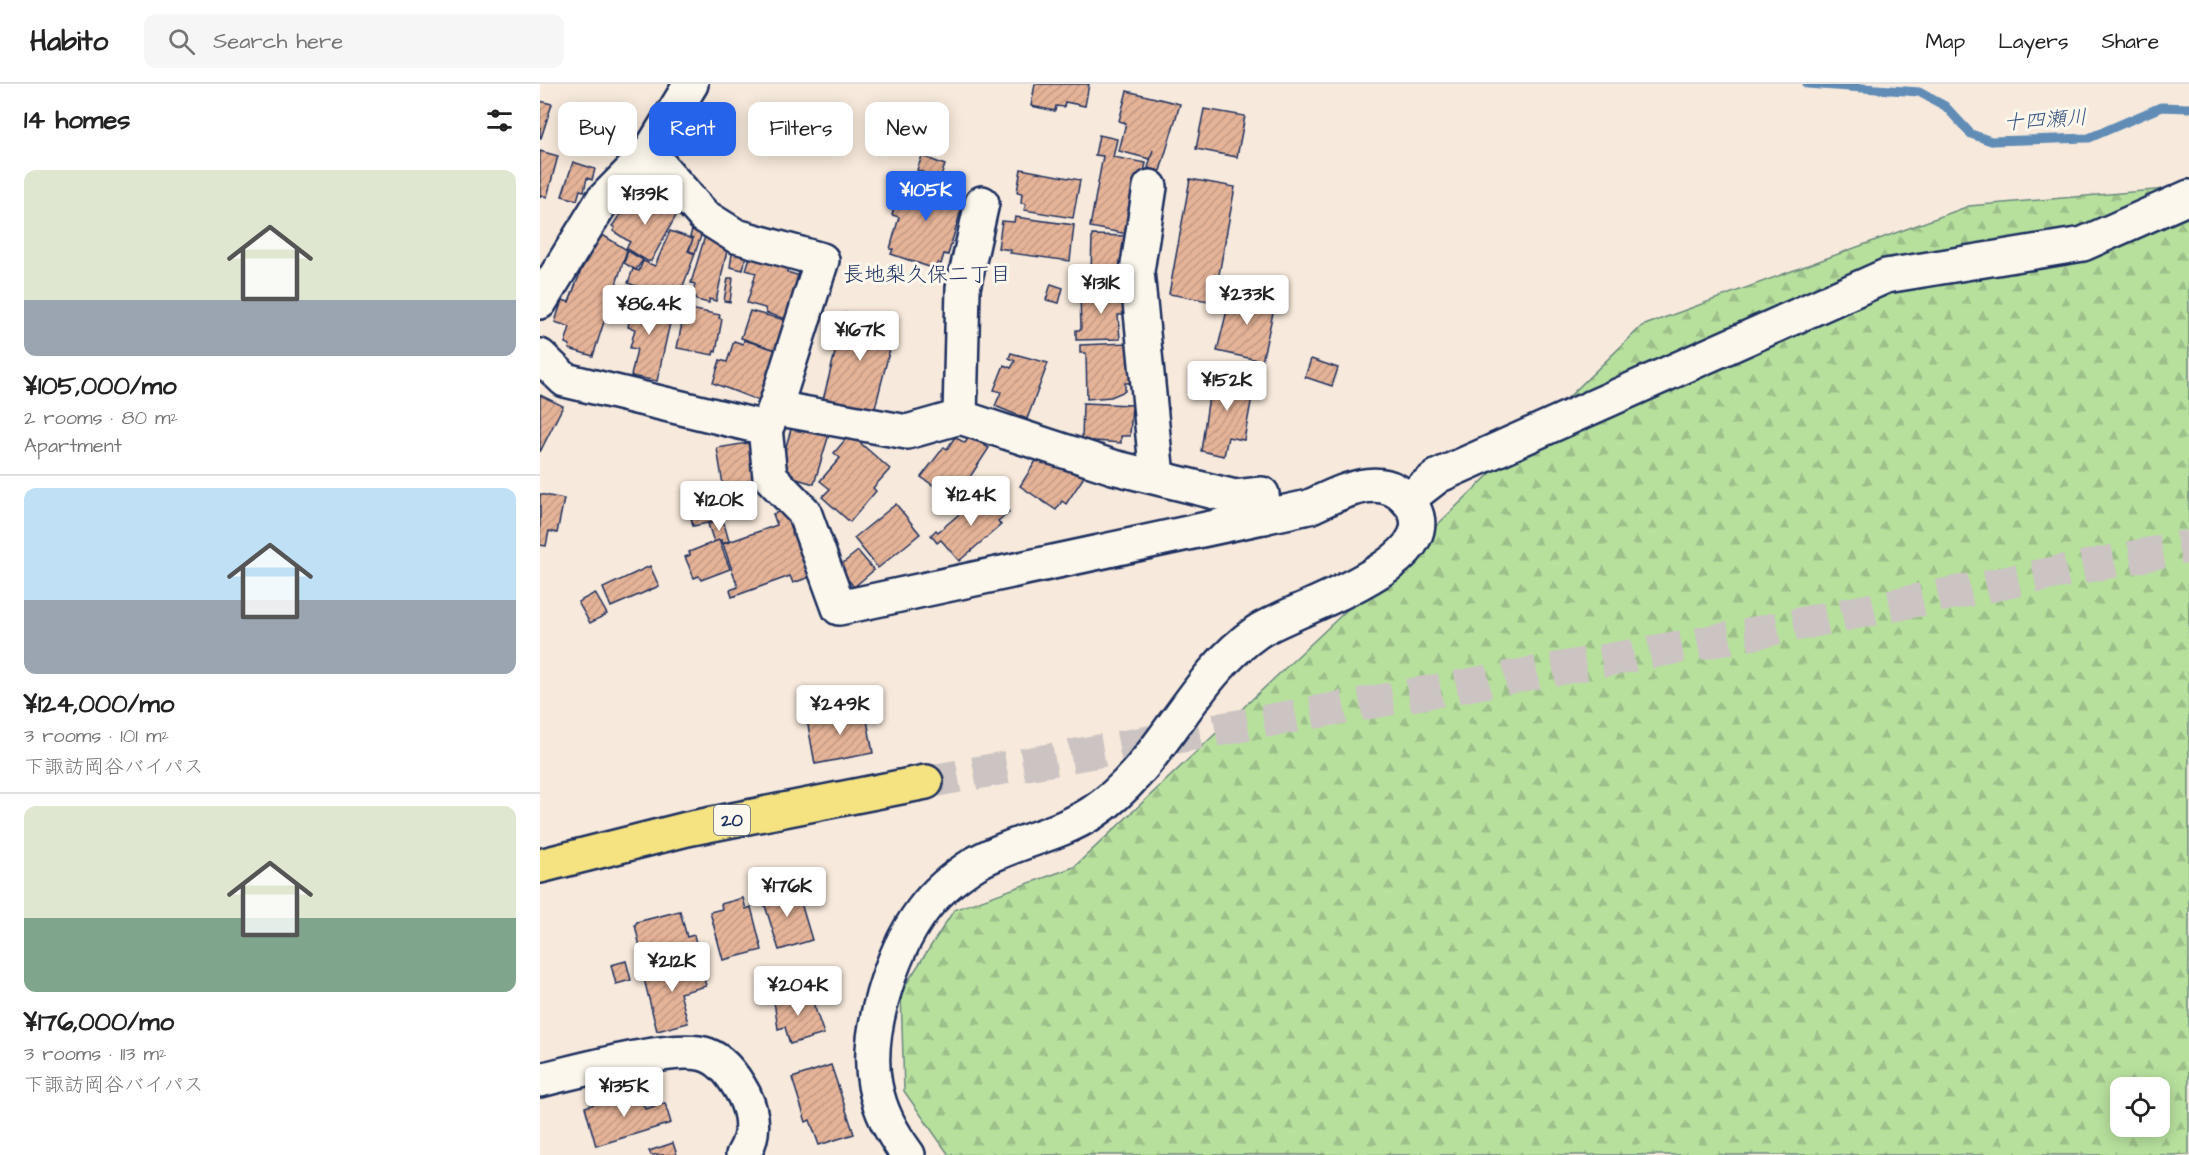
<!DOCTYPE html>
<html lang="en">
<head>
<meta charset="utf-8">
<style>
  :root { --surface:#fff; --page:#f6f6f6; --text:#222; --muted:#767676; --line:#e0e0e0; --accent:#2563eb }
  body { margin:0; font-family:"Architects Daughter","Klee One",sans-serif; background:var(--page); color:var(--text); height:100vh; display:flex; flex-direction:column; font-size:22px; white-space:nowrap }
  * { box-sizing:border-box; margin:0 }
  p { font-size:20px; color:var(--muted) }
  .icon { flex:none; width:33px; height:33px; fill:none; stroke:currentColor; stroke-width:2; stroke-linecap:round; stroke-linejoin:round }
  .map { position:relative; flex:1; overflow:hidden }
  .panel { display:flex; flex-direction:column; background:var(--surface); width:540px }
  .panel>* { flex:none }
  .guide { position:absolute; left:18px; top:18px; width:570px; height:54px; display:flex; gap:12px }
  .tools { position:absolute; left:1570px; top:993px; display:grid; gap:12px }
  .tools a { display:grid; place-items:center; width:60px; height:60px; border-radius:12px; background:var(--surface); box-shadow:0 3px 15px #0003; font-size:30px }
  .price { position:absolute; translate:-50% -51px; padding:0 14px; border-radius:6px; background:#fff; color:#222; font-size:20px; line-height:39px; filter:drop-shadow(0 2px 3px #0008) }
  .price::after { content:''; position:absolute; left:50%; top:36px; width:18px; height:14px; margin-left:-9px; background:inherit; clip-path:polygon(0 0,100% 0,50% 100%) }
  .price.selected { background:var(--accent); color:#fff }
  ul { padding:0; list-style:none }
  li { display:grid; align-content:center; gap:12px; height:318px; padding:0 24px }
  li+li { border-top:2px solid var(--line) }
  li span { display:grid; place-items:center; height:186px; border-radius:12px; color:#555 }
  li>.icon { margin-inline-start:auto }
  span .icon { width:108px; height:108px; fill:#fffc; stroke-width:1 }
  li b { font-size:26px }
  h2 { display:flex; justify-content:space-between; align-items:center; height:72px; padding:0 24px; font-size:26px }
  .pill { padding:0 21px; border-radius:12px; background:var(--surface); box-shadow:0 3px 15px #0003; font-size:21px; line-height:54px }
  .pill.selected { background:var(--accent); color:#fff }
  header { display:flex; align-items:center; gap:36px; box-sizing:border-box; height:84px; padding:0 30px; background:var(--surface); border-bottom:2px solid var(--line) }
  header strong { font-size:28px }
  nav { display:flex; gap:33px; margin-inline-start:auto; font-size:21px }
  .search { width:420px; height:54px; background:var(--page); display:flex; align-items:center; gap:15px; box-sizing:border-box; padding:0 21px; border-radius:12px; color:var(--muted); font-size:22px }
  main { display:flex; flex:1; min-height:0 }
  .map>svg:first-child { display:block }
  .forest { fill:url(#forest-firs); stroke:#69887e; stroke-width:1.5; fill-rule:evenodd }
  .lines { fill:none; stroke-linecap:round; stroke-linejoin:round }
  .stream { stroke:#618cb6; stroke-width:9 }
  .building { fill:url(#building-hatch); stroke:#1b2f5e; stroke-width:1.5 }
  .highway-tunnel { stroke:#cbc4c2; stroke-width:33; stroke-dasharray:33 16; stroke-linecap:butt }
  .minor-casing { stroke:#1b2f5e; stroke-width:38 }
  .highway-casing { stroke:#1b2f5e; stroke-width:38 }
  .minor { stroke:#fbf7ec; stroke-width:33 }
  .highway { stroke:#f5e382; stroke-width:33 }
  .labels { text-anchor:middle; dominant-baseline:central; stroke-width:6; stroke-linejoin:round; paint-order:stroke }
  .shield { fill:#fbf7ec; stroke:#5e6b89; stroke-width:1.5 }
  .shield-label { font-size:18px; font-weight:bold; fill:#1b2f5e }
  .water-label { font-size:21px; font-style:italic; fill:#385682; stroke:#fbf7ec }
  .neighbourhood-label { font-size:21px; fill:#1b2f5e; stroke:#fbf7ec }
</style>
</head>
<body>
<header>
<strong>Habito</strong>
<div class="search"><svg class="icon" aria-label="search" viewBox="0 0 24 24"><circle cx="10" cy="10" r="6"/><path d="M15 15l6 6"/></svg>Search here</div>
<nav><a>Map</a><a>Layers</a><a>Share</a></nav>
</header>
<main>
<section class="panel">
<h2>14 homes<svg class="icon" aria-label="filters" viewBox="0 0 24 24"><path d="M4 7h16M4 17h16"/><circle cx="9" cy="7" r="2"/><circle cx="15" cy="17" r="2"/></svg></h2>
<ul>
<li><span style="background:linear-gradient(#dfe7d0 70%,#9aa5b1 0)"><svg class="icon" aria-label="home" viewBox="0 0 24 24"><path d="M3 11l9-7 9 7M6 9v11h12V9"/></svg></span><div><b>¥105,000/mo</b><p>2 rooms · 80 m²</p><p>Apartment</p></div></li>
<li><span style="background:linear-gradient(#bfe0f5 60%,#9aa5b1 0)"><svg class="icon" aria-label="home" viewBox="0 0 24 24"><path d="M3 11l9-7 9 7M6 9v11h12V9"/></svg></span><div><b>¥124,000/mo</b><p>3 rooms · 101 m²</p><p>下諏訪岡谷バイパス</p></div></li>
<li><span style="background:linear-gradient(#dfe7d0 60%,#7fa58c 0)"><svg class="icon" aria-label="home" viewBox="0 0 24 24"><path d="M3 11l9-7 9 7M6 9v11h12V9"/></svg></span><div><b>¥176,000/mo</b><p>3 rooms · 113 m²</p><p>下諏訪岡谷バイパス</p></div></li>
</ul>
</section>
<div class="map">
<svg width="1649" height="1071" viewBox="0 0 1649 1071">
  <defs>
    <pattern id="forest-firs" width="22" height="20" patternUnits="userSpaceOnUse" patternTransform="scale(1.5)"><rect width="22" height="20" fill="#b7e09d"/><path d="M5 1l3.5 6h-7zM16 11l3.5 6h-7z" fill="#9dc08a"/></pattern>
    <pattern id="building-hatch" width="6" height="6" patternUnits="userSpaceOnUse" patternTransform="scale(1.5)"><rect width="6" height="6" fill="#e5b397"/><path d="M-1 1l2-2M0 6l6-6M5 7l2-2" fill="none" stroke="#c49a85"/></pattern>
  </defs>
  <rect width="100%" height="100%" fill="#f7e9db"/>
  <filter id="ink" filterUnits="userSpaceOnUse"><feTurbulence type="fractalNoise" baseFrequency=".0167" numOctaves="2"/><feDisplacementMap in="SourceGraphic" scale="12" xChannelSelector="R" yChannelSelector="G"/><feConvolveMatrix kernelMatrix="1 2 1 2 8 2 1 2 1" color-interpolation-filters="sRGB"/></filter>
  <g filter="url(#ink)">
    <path class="forest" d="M1649 103V1071H409L364 1007 361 908 414 826 534 783 893 445 1102 242 1429 122ZM1581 1004H1620V1042H1581Z"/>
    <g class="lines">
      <path class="stream" d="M1267 0 1379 8 1405 22 1431 50 1451 57 1549 54 1621 23 1649 24"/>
    </g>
    <g class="building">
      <path d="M495 0H549L545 22 525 18 524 23 516 22 515 27 491 22Z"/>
      <path d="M587 7 640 20 620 87 608 84 613 66 610 75 579 67 586 39 579 37Z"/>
      <path d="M0 17 12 20 1 54H0Z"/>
      <path d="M664 25 705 32 697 73 656 65Z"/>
      <path d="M559 51 577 55 573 73 606 79 593 138 587 150 550 143 563 72 555 71Z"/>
      <path d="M0 67 18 72 7 113 1 111 0 114Z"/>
      <path d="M382 72 405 81 400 95 377 86Z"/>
      <path d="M33 78 55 85 52 96 47 94 44 107 40 106 37 116 22 112Z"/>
      <path d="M481 85 540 96 533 134 484 126 486 120 481 119 482 109 477 108Z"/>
      <path d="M389 95 423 103 418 117 423 119 408 171 404 170 401 180 398 179 395 185 351 170 353 165H350L359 133 352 131 359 107 368 109 371 97 386 105Z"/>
      <path d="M650 95 695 103 674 218 629 210Z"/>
      <path d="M98 109 117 121 119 117 137 130 111 177H107L86 164 90 158 73 147 75 144 72 142 82 128 84 130Z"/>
      <path d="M475 133 534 141 530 177 470 169 471 166 458 164 462 137 474 138Z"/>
      <path d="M153 142 163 146 155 169 149 167 153 154 150 153Z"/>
      <path d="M56 147 87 166 53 272 29 265 30 261 25 259 30 243 15 238 22 216 29 218Z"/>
      <path d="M130 147 153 155 148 167 155 170 137 218 88 199 93 185 99 187 103 177 115 182Z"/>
      <path d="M552 151 587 152 584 195 558 194 559 190H551Z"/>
      <path d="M165 152 189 157 176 217 169 215V219L156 216V213L152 212 155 200 151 199Z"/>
      <path d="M213 163 251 174 247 188 263 193 253 237 226 229 225 224 207 219 216 189 206 186Z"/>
      <path d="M193 164 207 167 203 186 190 183Z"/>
      <path d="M88 167 103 176 96 186 84 179Z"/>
      <path d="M188 194H193L190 218 184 217Z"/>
      <path d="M511 200 523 204 519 219 506 216Z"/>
      <path d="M567 205V209L585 207 584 231H578L580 255 536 256V246H541L540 209Z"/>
      <path d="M77 206 94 210 93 216 86 214V226L73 222Z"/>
      <path d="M692 206 736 216 722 277 677 267Z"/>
      <path d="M95 212 134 221 117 297 91 292 97 265 90 264 95 245 88 243Z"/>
      <path d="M145 224 180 231 179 234 182 235 176 268 174 267 173 271 137 264Z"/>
      <path d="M210 227 245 236 237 261 240 262 239 267 201 254Z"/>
      <path d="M305 229 332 236 333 231 357 237 334 328 283 316Z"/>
      <path d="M204 256 239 267 225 319 173 299 180 276 187 278 194 257 203 260Z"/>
      <path d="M589 259 591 299H585V307L571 313 547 315 546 269H540V261Z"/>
      <path d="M471 269 508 279 487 335 455 322 461 308 454 306 464 281 471 284 475 277 469 274Z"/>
      <path d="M771 275 798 284 792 302 765 293Z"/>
      <path d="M688 287 712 292 711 297H715L704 356 688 353 684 372 661 367 670 305 676 307 679 290 687 292Z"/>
      <path d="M0 311 23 322 0 368Z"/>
      <path d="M543 319 592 321 590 352H581V359L542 356Z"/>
      <path d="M253 338 290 347 274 400 243 391 240 384Z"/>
      <path d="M310 350 350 385 333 404 336 407 310 438 282 413 290 405 280 397 300 374 294 369Z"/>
      <path d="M430 352 449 364 415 416 381 393 404 363 407 365 415 353 425 359Z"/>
      <path d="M213 358 220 402 184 407 177 364Z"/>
      <path d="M501 369 525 385 529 379 546 390 526 420 522 417 516 426 480 402Z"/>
      <path d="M0 410 24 415 17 449 9 447 6 462 0 461Z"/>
      <path d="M443 410 455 424 461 419 469 428 458 437 461 441 419 477 401 456 397 459 391 451 396 446 398 448Z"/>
      <path d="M178 417 182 436 153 442 149 425Z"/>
      <path d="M356 420 380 450 338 484 314 454Z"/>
      <path d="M247 425 263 452 270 493 253 499 250 492 192 513 190 506 198 503 183 460 237 441 233 430Z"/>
      <path d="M183 436 189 457 182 460 181 456 174 458 168 440Z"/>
      <path d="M179 456 190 485 161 496 159 492 154 494 145 473 150 471 149 468Z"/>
      <path d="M318 467 334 486 314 503 298 483Z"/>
      <path d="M110 482 119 502 71 523 63 504Z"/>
      <path d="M55 509 67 530 50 539 38 518Z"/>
      <path d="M325 625 333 669 275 680 267 636Z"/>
      <path d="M256 802 272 856 239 866 222 812Z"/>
      <path d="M203 814 206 825 211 823 222 866 183 876 170 828 182 825 181 820Z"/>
      <path d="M140 827 147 853 154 851 157 863 103 876 95 841 97 838Z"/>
      <path d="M86 877 91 896 76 900 71 881Z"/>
      <path d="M160 878 166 902 140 909 148 939 117 947 103 891Z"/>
      <path d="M269 907 284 950 250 960 245 943 238 945 234 917Z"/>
      <path d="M291 981 314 1050 279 1061 270 1036 266 1038 252 994Z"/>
      <path d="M99 1006 105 1025 125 1019 131 1039 56 1062 45 1023Z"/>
      <path d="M133 1059 137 1071H111L109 1067Z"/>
    </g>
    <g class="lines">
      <path class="highway-tunnel" d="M386 698 1184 555 1649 462"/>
      <g class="minor-casing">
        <g id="minor">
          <path d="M109 69 164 132 196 152 282 176 235 324 226 344"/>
          <path d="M610 103 597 187 617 393"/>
          <path d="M0 218 62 117 109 69 151 0"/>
          <path d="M0 272 25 296 225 344 230 393 264 428 299 524 769 423C802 408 845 383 872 422 910 479 748 526 717 548 649 595 621 684 552 729 516 752 472 758 436 779 417 791 395 809 382 827 351 869 325 950 335 1001 340 1028 352 1049 368 1071"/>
          <path d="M235 324 367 348 420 333 573 383 695 413 722 410 724 433"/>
          <path d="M420 333 423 204 442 119"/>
          <path d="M867 416 898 392 1346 192 1543 160 1649 113"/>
          <path d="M0 996C35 988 137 959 167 971 184 977 196 996 204 1011 214 1032 215 1051 203 1071"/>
        </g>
      </g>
      <g class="highway-casing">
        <path id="highway" d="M0 782 147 745 386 698"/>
      </g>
      <use href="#minor" class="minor"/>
      <use href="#highway" class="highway"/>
    </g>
  </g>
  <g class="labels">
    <rect class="shield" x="174" y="721" width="36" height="30" rx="4.5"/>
    <g class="shield-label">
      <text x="192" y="736">20</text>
    </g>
    <g class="water-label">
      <text transform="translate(1505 36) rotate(-4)">十四瀬川</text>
    </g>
    <g class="neighbourhood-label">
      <text x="387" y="190">長地梨久保二丁目</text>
    </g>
  </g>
</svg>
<div class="tools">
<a><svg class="icon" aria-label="locate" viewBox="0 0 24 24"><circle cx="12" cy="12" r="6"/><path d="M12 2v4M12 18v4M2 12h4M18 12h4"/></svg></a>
</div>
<b class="price selected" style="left:386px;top:138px">¥105K</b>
<b class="price" style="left:105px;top:142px">¥139K</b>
<b class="price" style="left:561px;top:231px">¥131K</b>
<b class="price" style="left:707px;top:242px">¥233K</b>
<b class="price" style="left:109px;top:252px">¥86.4K</b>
<b class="price" style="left:320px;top:278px">¥167K</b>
<b class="price" style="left:687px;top:328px">¥152K</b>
<b class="price" style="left:431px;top:443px">¥124K</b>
<b class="price" style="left:179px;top:448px">¥120K</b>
<b class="price" style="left:300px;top:652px">¥249K</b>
<b class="price" style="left:247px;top:834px">¥176K</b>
<b class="price" style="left:132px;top:909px">¥212K</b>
<b class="price" style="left:258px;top:933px">¥204K</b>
<b class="price" style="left:84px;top:1034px">¥135K</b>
<div class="guide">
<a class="pill">Buy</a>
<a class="pill selected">Rent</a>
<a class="pill">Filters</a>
<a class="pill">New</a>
</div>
</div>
</main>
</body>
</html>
